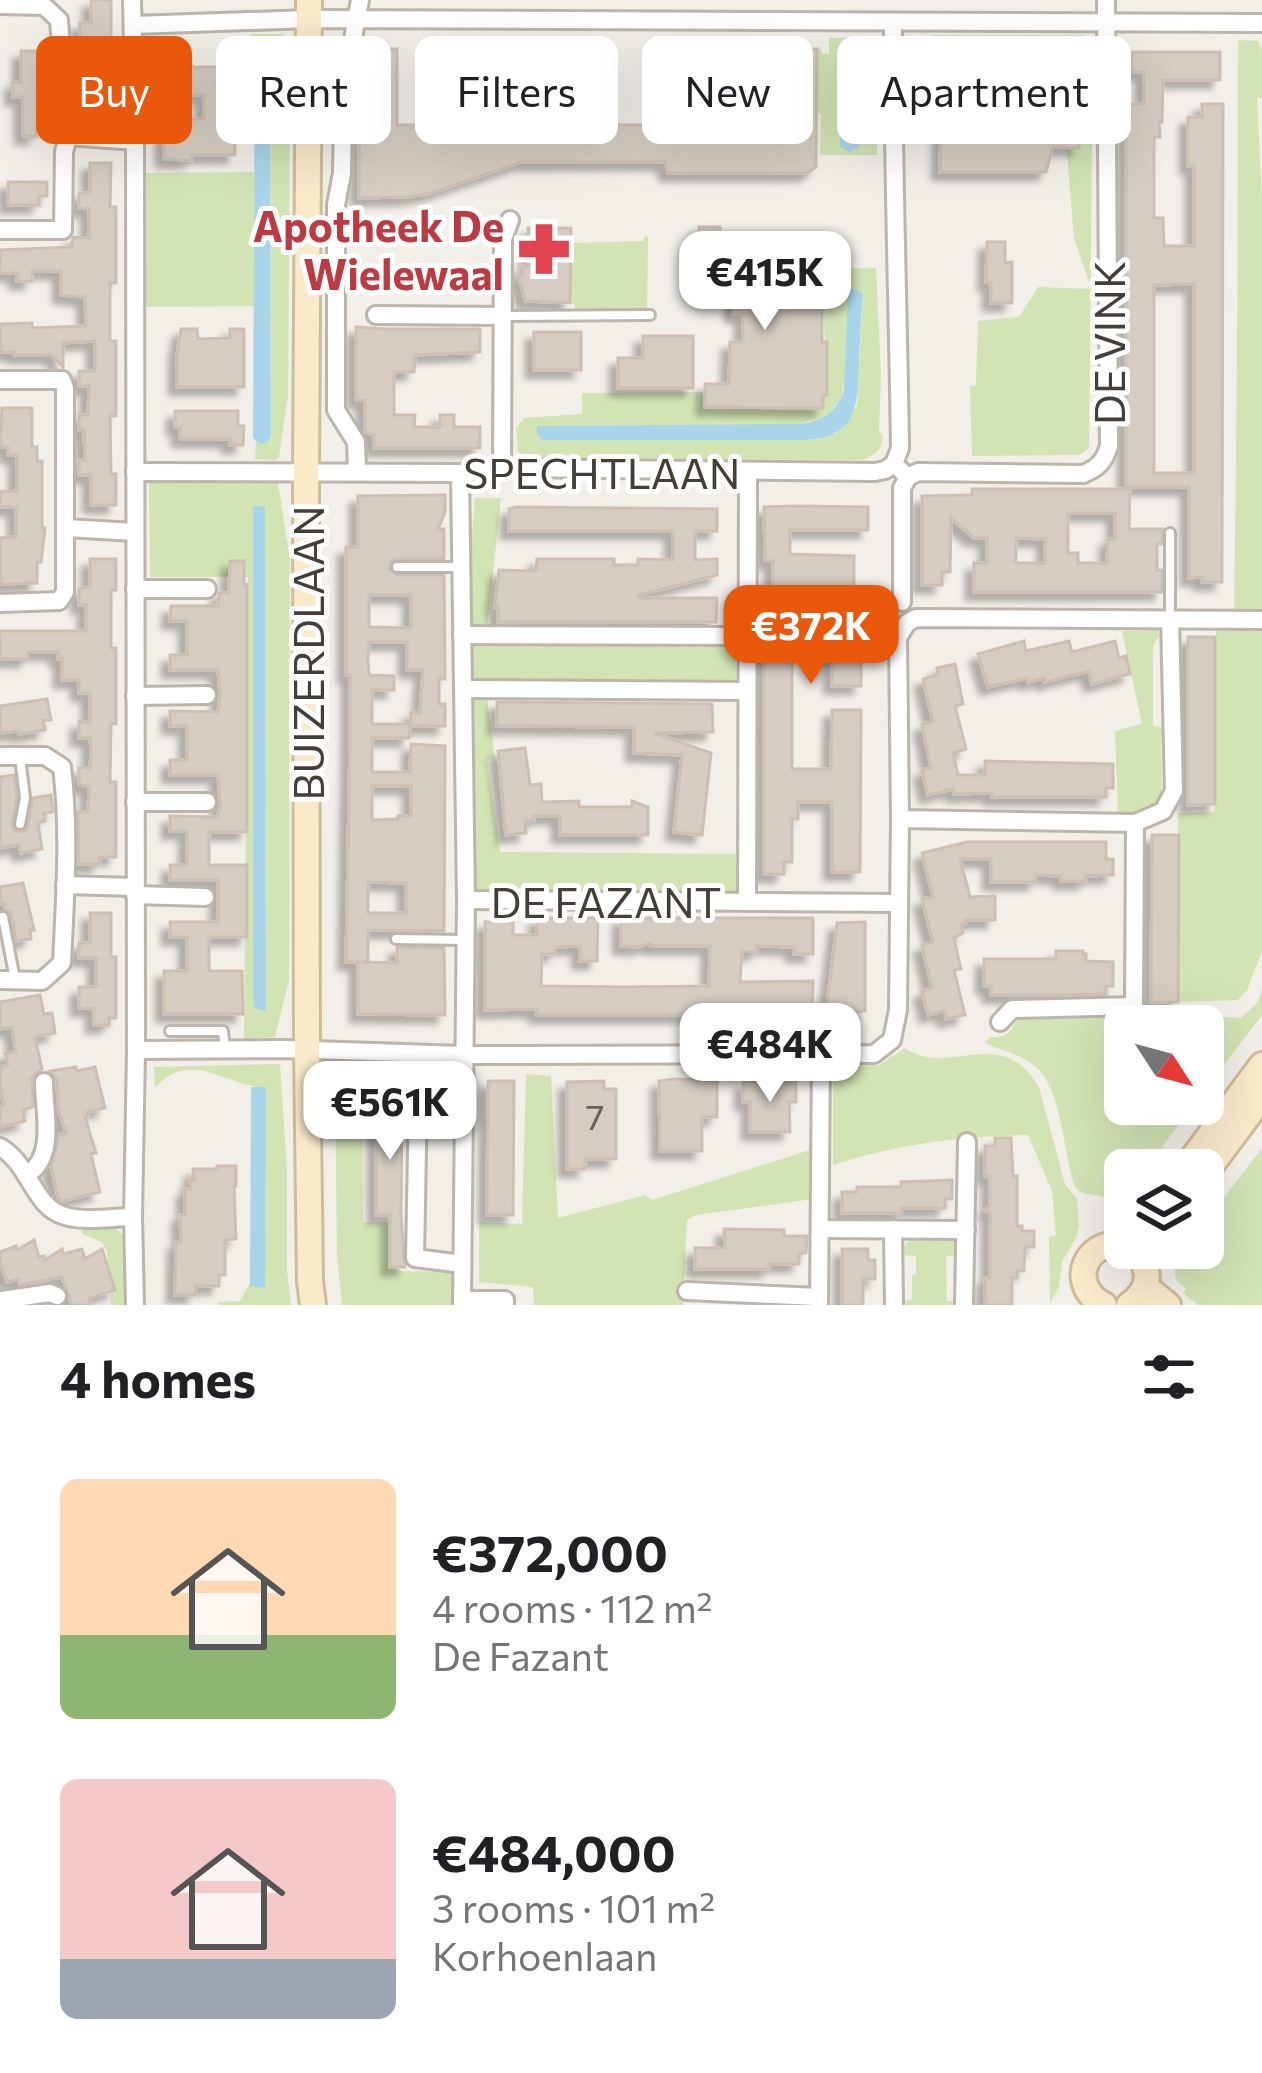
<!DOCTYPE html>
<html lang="en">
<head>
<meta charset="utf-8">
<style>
  :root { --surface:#fff; --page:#f2f2f2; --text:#202124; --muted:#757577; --accent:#ea580c }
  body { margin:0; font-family:Commissioner,sans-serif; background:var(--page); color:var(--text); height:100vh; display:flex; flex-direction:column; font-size:45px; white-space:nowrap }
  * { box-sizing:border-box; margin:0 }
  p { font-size:39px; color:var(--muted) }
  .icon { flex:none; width:66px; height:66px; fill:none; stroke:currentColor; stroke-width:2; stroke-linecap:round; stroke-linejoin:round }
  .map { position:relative; height:1305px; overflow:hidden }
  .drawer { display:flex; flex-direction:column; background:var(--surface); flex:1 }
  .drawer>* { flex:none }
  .top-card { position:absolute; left:36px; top:36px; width:1191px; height:108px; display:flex; gap:24px }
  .needle { width:78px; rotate:126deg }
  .fabs { position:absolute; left:1104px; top:1005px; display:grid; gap:24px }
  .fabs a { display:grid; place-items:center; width:120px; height:120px; border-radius:18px; background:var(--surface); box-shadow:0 12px 48px #0002; font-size:60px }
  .price { position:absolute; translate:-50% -102px; padding:0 27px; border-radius:24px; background:#fff; color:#222; font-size:39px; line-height:78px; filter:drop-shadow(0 3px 6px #0008) }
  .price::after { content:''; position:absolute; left:50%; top:72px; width:36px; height:27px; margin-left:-18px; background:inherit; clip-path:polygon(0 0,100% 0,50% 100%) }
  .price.selected { background:var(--accent); color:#fff }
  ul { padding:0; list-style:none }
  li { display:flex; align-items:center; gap:36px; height:300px; padding:0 60px }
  li span { display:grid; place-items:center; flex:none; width:336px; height:240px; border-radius:18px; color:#555 }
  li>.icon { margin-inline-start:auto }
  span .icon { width:144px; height:144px; fill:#fffc; stroke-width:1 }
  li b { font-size:51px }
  h2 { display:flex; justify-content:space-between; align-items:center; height:144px; padding:0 60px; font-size:51px }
  .pill { padding:0 42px; border-radius:18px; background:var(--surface); box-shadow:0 12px 48px #0002; font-size:42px; line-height:108px }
  .pill.selected { background:var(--accent); color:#fff }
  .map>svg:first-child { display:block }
  .green { fill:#d2e3b4; fill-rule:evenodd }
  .water { fill:#a9d5ea }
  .building { fill:#d6ccc1; stroke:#cdc0b2; stroke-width:3; fill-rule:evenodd; filter:url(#shadow) }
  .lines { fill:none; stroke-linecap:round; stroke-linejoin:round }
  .lane-casing { stroke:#bdb5ab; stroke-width:14 }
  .street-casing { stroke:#bdb5ab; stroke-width:22 }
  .secondary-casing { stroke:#cebd9b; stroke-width:30 }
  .lane { stroke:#fff; stroke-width:8 }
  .street { stroke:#fff; stroke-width:16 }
  .secondary { stroke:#faeaca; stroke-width:24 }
  .labels { text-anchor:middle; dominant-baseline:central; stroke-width:10; stroke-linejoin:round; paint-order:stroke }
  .number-label { font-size:36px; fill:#69625a }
  .health-label { font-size:42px; font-weight:bold; fill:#be3a42; stroke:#fff; text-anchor:end }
  .street-label { font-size:42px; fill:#453e37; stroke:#fff }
</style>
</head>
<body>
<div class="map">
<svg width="1262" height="1305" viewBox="0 0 1262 1305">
  <defs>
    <filter id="shadow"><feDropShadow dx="-8" dy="8" stdDeviation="3" flood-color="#0004"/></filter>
  </defs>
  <rect width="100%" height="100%" fill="#f2eee8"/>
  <g class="green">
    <path d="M251 34H283L285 38 286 83 290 101 288 395 279 457 275 460 255 459 256 442 259 444 271 437 270 67 264 61 263 43 251 37Z"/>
    <path d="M931 35H1084L1093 39 1089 448 1079 455 972 456 970 386 976 385 978 321 1019 317 1038 287 1092 289 1074 239 1066 140 1070 96 1009 79 999 113H929ZM953 53 1057 55 1017 68 1008 67 997 77 942 76 945 61Z"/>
    <path d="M867 37 877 47V155H820L821 114 816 113 817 49 821 48 822 54H829V38Z"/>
    <path d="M1238 40 1258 41 1262 50V97L1257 98 1262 202V611L1234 610C1237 420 1238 230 1238 40Z"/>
    <path d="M254 172V306L142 307 143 173Z"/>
    <path d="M645 236 648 237 647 310 575 312 574 304 570 303V243L643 241Z"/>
    <path d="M876 268 881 375 879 431 883 437C882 450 874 456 862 460L539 458 527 457 518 452 516 428 524 418 582 414V393L705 392V407L822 408 823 396 827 395C827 353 822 314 823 272L833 269ZM863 293 857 406 836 433 811 440 799 424 826 417 841 399Z"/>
    <path d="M149 483H278L290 560 289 980 275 1037 244 1039 248 577H150ZM253 507 265 508 266 1010 254 798Z"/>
    <path d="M475 498H501L487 629H470L469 574Z"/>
    <path d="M1157 630 1160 635 1153 645V726L1167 728V731L1161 736 1162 792 1167 793 1150 813 1118 814 1115 731 1142 724 1122 631Z"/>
    <path d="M1216 630 1262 631V951L1247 990 1238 1000 1178 1002V813L1214 812Z"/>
    <path d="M470 641 736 642V685L470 684Z"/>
    <path d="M469 697H487L495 758 487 760 500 852 736 854V892L470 891Z"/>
    <path d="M1262 989V1015L1203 1092V1026H1125V1104H1194L1145 1170H1125V1196L1118 1206 1101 1196 1082 1193 1075 1187C1063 1154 1063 1093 1037 1068 1022 1054 1002 1051 985 1043L990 1037C1009 1039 1011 1030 1019 1015L1023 1014H1177L1241 1018 1257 1003Z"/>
    <path d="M905 1048C949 1079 1000 1022 1039 1087L1065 1184 1077 1199 1079 1225 1077 1236 1062 1262 1059 1287 1050 1303 1049 1237 1056 1235 1052 1191 1028 1135C961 1136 897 1144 833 1165V1076L842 1066 879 1065Z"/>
    <path d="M280 1064 287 1171V1270L291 1305H218V1302L240 1301 250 1283V1286L266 1088C223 1085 190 1048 155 1088L154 1067Z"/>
    <path d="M362 1070 363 1222H390L391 1267 402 1271 456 1272 452 1305H342L337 1256 335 1071Z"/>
    <path d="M526 1074 551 1076 558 1218 645 1195 652 1200 813 1149V1199L696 1215 687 1220 683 1305H534L533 1287 479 1282V1222L522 1224Z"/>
    <path d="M1262 1148V1305H1198L1183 1293 1186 1289 1176 1280 1174 1265 1185 1248H1203V1225Z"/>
    <path d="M105 1225 114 1227 125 1237V1305H111L107 1252 102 1242 82 1234 81 1226Z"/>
    <path d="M912 1237H942L955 1242 959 1256H946L947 1301H959V1305H902L900 1301 912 1300V1275L916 1274V1256L900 1255V1252Z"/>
  </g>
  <g class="water">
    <path d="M257 40 263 43 264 61 270 66 271 437 266 443 259 444 253 438 255 44Z"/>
    <path d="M952 53 1057 55 1067 60 1072 68 1069 75 1066 78H1051L1008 67C981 87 1004 105 951 100 939 87 939 65 952 53Z"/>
    <path d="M856 57C874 78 863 120 859 147L850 152 840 147V144L841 80 848 59Z"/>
    <path d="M852 288 863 293C861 316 860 338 859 361 858 408 857 439 800 440H542L537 434V426H542L799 424C821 422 837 412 844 390L848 295Z"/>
    <path d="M253 506 265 507 266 1011 254 1008 253 994Z"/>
    <path d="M251 1087H266L265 1288 250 1286Z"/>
  </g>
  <g class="building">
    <path d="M91 0H111V38H116V113H89L90 83H80L79 67H86V38H80V23H91Z"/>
    <path d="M370 49H397V125H478V49L504 50 505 126H582L583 50H609V125H687V49H713V125H791V49H817L816 167 807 173H668L665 162H521L431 193 407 197 359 198 360 60H370Z"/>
    <path d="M21 51H44L47 128H36V136H23V97H13V82H21Z"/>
    <path d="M1132 52H1220V80H1163L1162 122H1159L1160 137H1154V218H1163L1164 246H1194V166H1188V117H1202V104H1223L1222 582H1202V577L1189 578V487H1126V104H1144V72H1132ZM1194 284V473H1154V285Z"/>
    <path d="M164 67H240V107H235V155H192V160L164 159V127H186V119H204V95H164Z"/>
    <path d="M1015 88 1065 102 1058 128H1079V148L1053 147 1046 172H940L941 119H1006Z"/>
    <path d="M90 163H111L110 207H116V283H110V341H116V416H110L111 474H116V505H91V475H79V460H85L84 430H79V415H88L89 386H79V371H95V341L63 343V367L52 355H15V352H0V324L32 323V328L86 326 85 297 61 295V271H32V281H17V273H0V250L72 247 73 237 89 238V208H79V193H90Z"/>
    <path d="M8 182H47V196H39V205H8Z"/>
    <path d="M699 227H720V235H758V295H822V342H827V395L823 396V408L705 407V384H729L730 342H743V314H733V281L716 279V271H693V250H699Z"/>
    <path d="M528 228H571L570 303 526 301 518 276 523 274V266L528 267Z"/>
    <path d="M987 242H1005V263L1012 262V303H991V283L986 282Z"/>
    <path d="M356 327 386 329H480V352L415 355 414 372H394V415H415L414 427H440V415H454V427H480V448H374V435L365 432V400H356Z"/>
    <path d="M181 329H197L198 339 230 338V329H244V387H177V355Z"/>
    <rect x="534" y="332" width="47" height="38"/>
    <path d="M643 336H693V388H618V358H643Z"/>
    <path d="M2 408H32V447H37V461H42V528H45L41 562H37V583L0 584V538L16 537V507H0V491L16 492 17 485V455H8V447H0Z"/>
    <path d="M175 411H238V426H244L243 445H230V439H180V427H175Z"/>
    <path d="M972 489H1130L1129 529H1163L1162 544H1157V570H1162V592H974V563H987V538H974L951 518 950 572H942V585H922V496L972 495ZM1068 513H1115V539H1108L1107 563H1078V553H1068ZM1016 538 1045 539V563H1016Z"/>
    <path d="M445 495V512L438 529H444V559H396L391 562 389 568 397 575H444L445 679H439V704H445V726H411V712L420 713 423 670H407V642H369L368 659 369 675 394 676V690H372V724H410L409 738H372V772H410L411 744 445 746 444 931 368 930V962H361L397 963V947L444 948 445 1015 358 1014V962H346L350 739V675H346V547H358V496ZM369 595H411V628L369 627ZM372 786H411V816H398V819L372 820ZM368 882 406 883V913H368Z"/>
    <path d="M798 506 868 507V530H790V554L854 556V596H861V686H832L833 592H792V769H831L832 710H861L860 872H832V802H798V819H792V862H784V874H764V598H773V561L765 560 764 507Z"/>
    <path d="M516 507 717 509V531H695V560L717 559V575L639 595 640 598H717L716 622H498V607H495L499 570 536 571 537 559H614V565H638V559L673 560V531H509V509Z"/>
    <path d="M90 559H116V590H111V648H116V724L111 723 110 782H116V857H100V864H79L78 812H88L89 787 79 784V768H90L91 753 90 738H79V721L90 723V693H79V680H62V658L58 659V652H28V659H0V631H86V605H79V589L90 586Z"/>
    <path d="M230 561H244V584H247V832H209V865H247V937H209V971H242L243 1014H164V971H187V937H170V922H218V880H170V865H187V831H170V816L218 817 220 803 218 775H170V760H187V726H170V711L218 712 220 696 218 670H170V655H187V621H170L171 606H218L219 593H229Z"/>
    <path d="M1188 637H1215V804L1188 805Z"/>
    <path d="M1024 641 1026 651 1069 641 1072 652 1115 641 1119 658 1126 656 1130 674 1092 684 1089 671 1045 682 1044 678 1028 682 1027 678 988 687 978 654Z"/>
    <path d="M955 664 963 704 955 706 966 749 953 753 958 775H985V761L1113 764V788H1106V797H992V793L954 794 953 789 928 795 922 770 931 768 922 724 933 722 923 679 938 675 937 668Z"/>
    <path d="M47 699 51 720H43L45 730 19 734 18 731 0 733V706Z"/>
    <path d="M497 702 712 704 713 732 654 733 711 753 702 835 674 832 682 755 634 753V727L497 726Z"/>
    <path d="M525 748 530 785 541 784 542 802 579 801V807H632V801L648 807V835H560V816H533L534 820 525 821 526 833 506 835 498 751Z"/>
    <path d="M14 775 17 798 12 824 16 831 22 832 27 828 33 798 51 795 53 812 44 813 45 821 38 823 42 849 21 853 19 845 0 848V777Z"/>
    <path d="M1152 835H1179L1178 1002H1151Z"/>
    <path d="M967 842H1106V859H1113V875L1086 876V881H1061V876L1036 875V882H991V859H960L970 897 995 896V920H965L966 923 961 924 963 933 954 938 961 969 954 970 965 1015 946 1019 944 1011 928 1015 922 991 932 988 922 945 933 942 922 899 933 897 922 853Z"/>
    <path d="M23 883 34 930H30L31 939 16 941 11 912 5 909 4 903 0 904V887Z"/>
    <path d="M90 913H111V957H116V1018H109V1025H94V1008H79V987H96V958H79V943H90Z"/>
    <path d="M537 918H598L597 961H580V946L555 947V954H542L541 986 627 987 709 986 710 946H651V943L638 947 621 946V918H813V954H794V947L757 946V952L742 951 740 982 813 981 812 1015H537V1009L485 1010V922H513V935H537Z"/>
    <path d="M865 922V1011L826 1013 837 923Z"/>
    <path d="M1056 951H1083V954H1086V961L1113 962V986H1106V994L1064 995H991V986H984V959H1056Z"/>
    <path d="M40 995 44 1014 52 1013 55 1033 35 1037 42 1069 32 1077 33 1107 23 1110 25 1121 0 1127V1107L4 1105 0 1088V1067L8 1065 5 1053 16 1052 12 1027 0 1029V1002Z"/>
    <path d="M76 1067 77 1071 95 1067 105 1108 87 1112 88 1116 85 1117 96 1153 91 1154 100 1192 63 1201 58 1198 51 1167 59 1135 66 1133 58 1108 57 1080 50 1071Z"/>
    <path d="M674 1079 717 1081V1117H702V1151H660L659 1081Z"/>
    <path d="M376 1081H402L401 1215 405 1267H390V1215H376Z"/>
    <path d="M488 1081H514L513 1215H487Z"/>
    <path d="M604 1081V1089H616V1159H585V1169H567V1082Z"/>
    <path d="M743 1082H796V1102H789L790 1132H750V1102H743Z"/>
    <path d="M995 1138H1011L1013 1176H1017V1226H1022V1231H1034V1247H1025L1024 1271H1017V1278H1012V1305H985V1278H990V1213L985 1210 990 1207V1176H985V1146H995Z"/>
    <path d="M217 1166H236V1186H234L236 1239 225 1240V1275H219V1286H196L195 1295H175L176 1242H181L180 1215H185V1189H191L190 1179 194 1180 193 1169H217Z"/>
    <path d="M952 1180V1199H945V1208H901V1213H842V1192H857V1187H901V1182Z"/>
    <path d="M724 1229 784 1230V1236H807L806 1253 799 1254V1264H769V1269H695V1248H725Z"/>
    <path d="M34 1240 39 1257 44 1256 45 1260 62 1249 63 1254 82 1249 85 1259 102 1249 115 1290 90 1298V1305H72L62 1277 20 1285 18 1279 7 1282 0 1262V1252L16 1246 17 1250Z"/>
    <path d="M842 1249H868V1260H875V1279H863V1305H842Z"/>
  </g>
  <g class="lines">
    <g class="lane-casing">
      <g id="lane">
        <path d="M503 316 650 315"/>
        <path d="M1170 533V617"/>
        <path d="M397 567H460"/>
        <path d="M20 757 25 798 20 824"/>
        <path d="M3 917 15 979"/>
        <path d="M396 939 464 940"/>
        <path d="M170 1031H223L225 1048"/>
      </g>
    </g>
    <g class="street-casing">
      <g id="street">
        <path d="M132 0 135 141 136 1050 283 1049 463 1055 874 1054 892 1040 898 1010 900 819 898 638 907 623 916 618 1262 620"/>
        <path d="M0 5 44 6 59 20 68 136 64 152 63 230H0"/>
        <path d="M893 22C893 164 898 306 900 448L894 464 908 477 902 488V602"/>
        <path d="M133 25 310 19 1262 23"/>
        <path d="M68 136 135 141"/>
        <path d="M376 315 502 316"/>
        <path d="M0 380H62L65 388V592L59 601 0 603"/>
        <path d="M502 468 503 239 510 220"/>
        <path d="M357 471 356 442 336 410V205L342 173 343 103 337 78V66L352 44 360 0"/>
        <path d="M135 472 460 473 502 468 875 472 885 470 894 464"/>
        <path d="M460 473 466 900 462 1305"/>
        <path d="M908 477 918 472 1083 474C1098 468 1104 462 1109 446L1106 0"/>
        <path d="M66 528 135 532"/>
        <path d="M135 589H207"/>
        <path d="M462 635 748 636"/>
        <path d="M463 689 747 691"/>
        <path d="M135 696 207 695"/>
        <path d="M0 756H45L62 767C70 832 65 898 62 963L42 981 0 980"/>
        <path d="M135 802H207"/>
        <path d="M900 819 1135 823"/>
        <path d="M65 885 135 887"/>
        <path d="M135 895 205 897"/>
        <path d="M466 900 899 903"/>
        <path d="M747 902 748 471"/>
        <path d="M1000 1022 1012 1009 1134 1006 1135 823 1163 811 1174 791 1170 618"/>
        <path d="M0 1147C30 1164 33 1207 65 1216 85 1222 112 1217 133 1217"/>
        <path d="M28 1174C56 1156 44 1112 44 1082"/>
        <path d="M821 1229 966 1230"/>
        <path d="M893 1229 894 1305"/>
        <path d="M462 1264 415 1258 418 1096 463 1094"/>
        <path d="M687 1291 819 1297"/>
        <path d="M462 1300H505V1305"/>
        <path d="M0 1303 2 1300 50 1293 57 1296"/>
        <path d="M135 1305 133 1217 136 1050"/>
        <path d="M819 1305 821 1054"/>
        <path d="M964 1305 967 1142"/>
      </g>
    </g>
    <g class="secondary-casing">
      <g id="secondary">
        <path d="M309 0 306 471 307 1050 310 1281 313 1305"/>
        <path d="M1184 1170 1262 1065"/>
        <path d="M1203 1176 1262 1097"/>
        <path d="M1146 1287 1168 1305"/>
        <path d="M1104 1305C1067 1286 1084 1238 1125 1245"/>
        <path d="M1129 1305C1152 1289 1152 1267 1133 1248"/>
      </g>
    </g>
    <use href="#lane" class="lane"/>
    <use href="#street" class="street"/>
    <use href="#secondary" class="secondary"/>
  </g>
  <defs>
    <g id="pharmacy-bare" transform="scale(4.14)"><path d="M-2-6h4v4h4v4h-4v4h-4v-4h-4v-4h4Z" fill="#e0444e" stroke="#fff" stroke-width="2.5" paint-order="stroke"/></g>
  </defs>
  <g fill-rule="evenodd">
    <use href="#pharmacy-bare" x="544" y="249"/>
  </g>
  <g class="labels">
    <g class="number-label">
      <text x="595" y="1115">7</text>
    </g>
    <g class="health-label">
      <text x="504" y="225">Apotheek De<tspan x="504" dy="48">Wielewaal</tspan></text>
    </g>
    <g class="street-label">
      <text transform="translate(1108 343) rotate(-90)">DE VINK</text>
      <text x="602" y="472">SPECHTLAAN</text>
      <text transform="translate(307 653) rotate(-90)">BUIZERDLAAN</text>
      <text x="606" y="901">DE FAZANT</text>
    </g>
  </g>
</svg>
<div class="fabs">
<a><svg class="needle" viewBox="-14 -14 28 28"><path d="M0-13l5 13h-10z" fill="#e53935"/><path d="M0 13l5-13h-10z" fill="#757577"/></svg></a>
<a><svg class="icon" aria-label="layers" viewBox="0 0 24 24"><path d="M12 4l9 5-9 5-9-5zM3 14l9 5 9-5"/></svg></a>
</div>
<b class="price" style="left:765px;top:333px">€415K</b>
<b class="price selected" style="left:811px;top:687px">€372K</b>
<b class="price" style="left:770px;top:1105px">€484K</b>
<b class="price" style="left:390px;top:1163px">€561K</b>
<div class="top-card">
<a class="pill selected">Buy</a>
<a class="pill">Rent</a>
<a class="pill">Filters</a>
<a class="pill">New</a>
<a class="pill">Apartment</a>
</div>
</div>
<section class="drawer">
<h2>4 homes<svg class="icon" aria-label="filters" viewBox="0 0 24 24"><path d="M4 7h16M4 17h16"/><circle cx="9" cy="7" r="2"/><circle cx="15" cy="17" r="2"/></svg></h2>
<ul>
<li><span style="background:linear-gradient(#ffd9b3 65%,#8fb573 0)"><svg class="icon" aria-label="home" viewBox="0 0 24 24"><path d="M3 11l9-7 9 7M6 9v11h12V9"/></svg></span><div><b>€372,000</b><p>4 rooms · 112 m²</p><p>De Fazant</p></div></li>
<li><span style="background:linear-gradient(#f6c9c9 75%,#9aa5b1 0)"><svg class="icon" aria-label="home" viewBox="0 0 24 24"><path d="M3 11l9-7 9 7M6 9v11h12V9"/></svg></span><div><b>€484,000</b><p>3 rooms · 101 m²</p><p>Korhoenlaan</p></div></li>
</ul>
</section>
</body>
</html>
